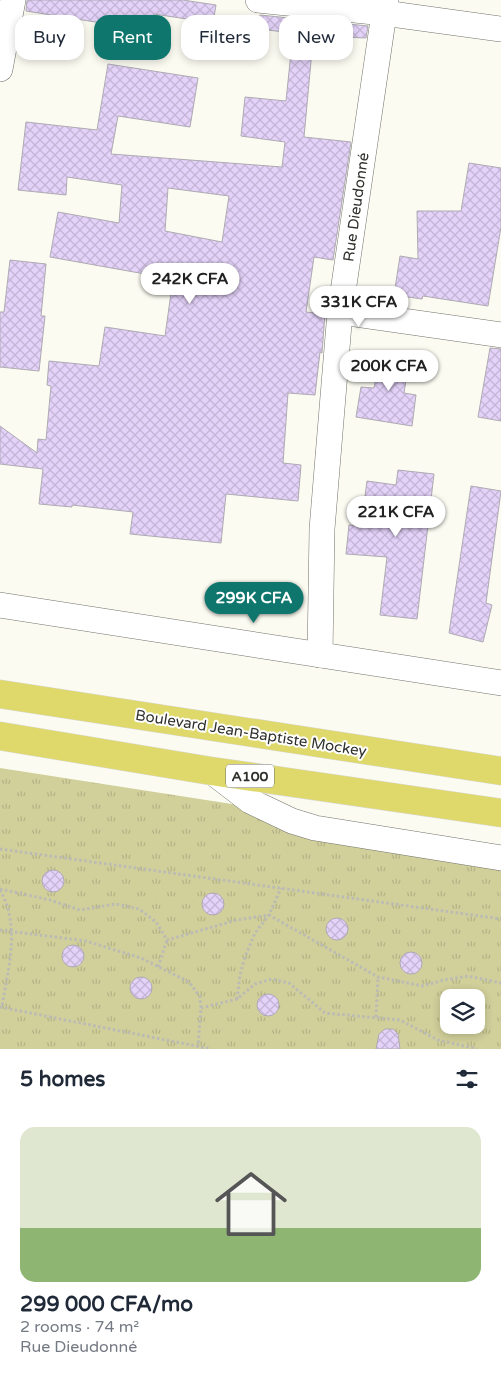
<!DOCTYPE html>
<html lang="en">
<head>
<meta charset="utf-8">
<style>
  :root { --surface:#fff; --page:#f6f6f7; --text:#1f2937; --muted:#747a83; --accent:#0f766e }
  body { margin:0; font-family:"Varela Round",sans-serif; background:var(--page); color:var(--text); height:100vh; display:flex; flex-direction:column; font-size:19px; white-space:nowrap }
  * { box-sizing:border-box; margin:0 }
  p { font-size:16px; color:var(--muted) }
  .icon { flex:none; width:28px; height:28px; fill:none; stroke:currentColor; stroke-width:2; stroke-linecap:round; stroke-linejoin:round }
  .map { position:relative; height:1049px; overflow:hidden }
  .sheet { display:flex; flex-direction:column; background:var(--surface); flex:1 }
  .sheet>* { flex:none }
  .banner { position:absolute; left:15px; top:15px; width:471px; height:45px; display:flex; gap:10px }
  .fabs { position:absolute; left:440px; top:989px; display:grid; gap:10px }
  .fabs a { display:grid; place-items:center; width:45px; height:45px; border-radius:10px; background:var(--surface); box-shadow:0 2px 8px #0003; font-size:25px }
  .price { position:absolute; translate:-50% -42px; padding:0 11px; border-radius:18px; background:#fff; color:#222; font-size:16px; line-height:32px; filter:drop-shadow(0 1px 2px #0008) }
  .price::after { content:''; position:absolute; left:50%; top:30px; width:15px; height:11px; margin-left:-8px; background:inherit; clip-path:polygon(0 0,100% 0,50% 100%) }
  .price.on { background:var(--accent); color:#fff }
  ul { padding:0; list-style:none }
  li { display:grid; align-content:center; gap:10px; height:265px; padding:0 20px }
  li span { display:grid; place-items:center; height:155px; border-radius:15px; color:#555 }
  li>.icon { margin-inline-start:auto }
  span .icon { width:90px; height:90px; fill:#fffc; stroke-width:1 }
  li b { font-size:21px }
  h2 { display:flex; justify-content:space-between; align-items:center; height:60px; padding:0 20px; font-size:21px }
  .pill { padding:0 18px; border-radius:15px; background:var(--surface); box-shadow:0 2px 8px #0003; font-size:18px; line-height:45px }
  .pill.on { background:var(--accent); color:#fff }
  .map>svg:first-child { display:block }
  .grass { fill:url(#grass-tufts); fill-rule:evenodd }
  .building { fill:url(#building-cross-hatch); stroke:#aeaab2; fill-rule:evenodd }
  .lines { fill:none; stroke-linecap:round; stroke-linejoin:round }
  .minor-casing { stroke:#73736c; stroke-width:26 }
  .highway-casing { stroke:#dadad9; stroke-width:29 }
  .path { stroke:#bbbbb4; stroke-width:3; stroke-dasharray:2.5 2.5; stroke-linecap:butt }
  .minor { stroke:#fff; stroke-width:25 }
  .highway { stroke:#dfd96c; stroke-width:28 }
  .labels { text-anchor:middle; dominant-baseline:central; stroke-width:4; stroke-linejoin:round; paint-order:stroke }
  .shield { fill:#fff; stroke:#6e6e6b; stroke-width:1 }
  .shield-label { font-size:14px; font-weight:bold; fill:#30302c }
  .street-label { font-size:15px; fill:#30302c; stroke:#fff }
</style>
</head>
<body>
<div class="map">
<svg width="501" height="1049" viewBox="0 0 501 1049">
  <defs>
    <pattern id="grass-tufts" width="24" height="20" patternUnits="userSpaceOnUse" patternTransform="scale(1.25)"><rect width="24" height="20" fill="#d1d09b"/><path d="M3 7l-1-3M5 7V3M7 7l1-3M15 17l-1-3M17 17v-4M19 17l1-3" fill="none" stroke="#b4b386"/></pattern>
    <pattern id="building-cross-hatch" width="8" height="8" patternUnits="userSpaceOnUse" patternTransform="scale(1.25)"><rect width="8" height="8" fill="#e4d2f9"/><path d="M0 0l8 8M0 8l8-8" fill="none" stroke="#c4b5d6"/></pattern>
  </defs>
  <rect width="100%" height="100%" fill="#fbfbf2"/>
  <path class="grass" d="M0 768 501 846V1049H0ZM449 998H476V1025H449Z"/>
  <g class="building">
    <path d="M27 0H183L216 5 213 23 154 14 152 31 26 11Z"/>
    <path d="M260 15 368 26 366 38 316 36 314 29 304 137 351 142 333 260 314 257 306 312 325 314 322 353 320 352 315 395 288 393 283 463 301 465 298 501 226 494 221 543 130 534 133 512 72 505V507L39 504 43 469 0 464V426L37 453 38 439 46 440 51 386 47 385 49 361 99 366 105 327 165 336 173 279 50 257 58 212 119 223 122 185 67 177 66 195 18 190 26 122 97 130 108 64 198 78 190 127 118 116 111 154 282 167 285 142 241 136 245 97 286 101 293 33 259 29ZM168 188 229 196 222 242 165 231Z"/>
    <path d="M469 163 501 168V227L488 306 423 296 422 299 394 295 400 256 418 259 417 211H461Z"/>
    <path d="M10 260 46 264 41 316H45L39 371 0 367V312H4Z"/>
    <path d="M490 348 501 349V421L478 417Z"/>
    <path d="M380 351 410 355 404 393 416 395 412 426 356 417 361 387 374 388Z"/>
    <path d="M398 470 434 474 417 619 380 615 387 557 346 554 349 525 361 526 367 481 396 485Z"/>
    <path d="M471 486 501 491 486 603 492 605 483 642 449 633Z"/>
    <circle cx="53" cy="881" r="11"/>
    <circle cx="213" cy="904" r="11"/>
    <circle cx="337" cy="929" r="11"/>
    <circle cx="73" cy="956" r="11"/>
    <circle cx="411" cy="963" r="11"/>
    <circle cx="141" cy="988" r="11"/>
    <circle cx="268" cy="1005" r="11"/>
    <path d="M385 1029H393L398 1034 400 1049H376L379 1034Z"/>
  </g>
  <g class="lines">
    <g class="minor-casing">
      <g id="minor">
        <path d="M258 0 384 13 501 29"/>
        <path d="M0 69 13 0"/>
        <path d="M340 312 501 335"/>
        <path d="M0 605 501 683"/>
        <path d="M320 655 322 529 340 312 386 0"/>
        <path d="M211 771 250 801 292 821 315 828 501 858"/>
      </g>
    </g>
    <g class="highway-casing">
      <g id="highway">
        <path d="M0 694 501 771"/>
        <path d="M0 736 211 771 501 813"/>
      </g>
    </g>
    <g class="path">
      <path d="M0 849 501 919"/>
      <path d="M0 889 50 900 80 910 116 904 139 909 156 922 167 940 237 920 269 915 378 977 422 986 444 980 468 976 501 983"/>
      <path d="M0 890C21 927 8 968 2 1007"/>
      <path d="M0 930 86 941 141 958 189 982 200 997 201 1008 198 1046"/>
      <path d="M158 967 167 940"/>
      <path d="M237 999 240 975 245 957 255 933 269 915 281 888"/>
      <path d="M0 1007 211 1049"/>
      <path d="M201 1008 237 999 255 984 272 979 289 983 325 1013 400 1020 438 1040 477 1049"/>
      <path d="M376 1017 378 977"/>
    </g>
    <use href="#minor" class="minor"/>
    <use href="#highway" class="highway"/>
  </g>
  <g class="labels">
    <rect class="shield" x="226" y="764.5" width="48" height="23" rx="4"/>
    <g class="shield-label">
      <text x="250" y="776">A100</text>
    </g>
    <g class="street-label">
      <text transform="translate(356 207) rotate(-82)">Rue Dieudonné</text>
      <text transform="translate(251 733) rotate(9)">Boulevard Jean-Baptiste Mockey</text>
    </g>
  </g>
</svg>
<div class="fabs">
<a><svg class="icon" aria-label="layers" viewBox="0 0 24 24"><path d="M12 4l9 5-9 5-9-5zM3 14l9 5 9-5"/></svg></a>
</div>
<b class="price" style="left:190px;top:305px">242K CFA</b>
<b class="price" style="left:359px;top:328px">331K CFA</b>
<b class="price" style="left:389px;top:392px">200K CFA</b>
<b class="price" style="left:396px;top:538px">221K CFA</b>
<b class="price on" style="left:254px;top:624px">299K CFA</b>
<div class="banner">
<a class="pill">Buy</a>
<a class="pill on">Rent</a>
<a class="pill">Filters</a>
<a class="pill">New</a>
</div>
</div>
<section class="sheet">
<h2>5 homes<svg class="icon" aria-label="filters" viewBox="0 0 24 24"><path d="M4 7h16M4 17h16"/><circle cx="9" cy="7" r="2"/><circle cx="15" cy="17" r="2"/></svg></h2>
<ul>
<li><span style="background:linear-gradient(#dfe7d0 65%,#8fb573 0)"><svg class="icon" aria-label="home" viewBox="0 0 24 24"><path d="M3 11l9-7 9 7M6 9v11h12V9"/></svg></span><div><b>299 000 CFA/mo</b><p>2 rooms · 74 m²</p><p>Rue Dieudonné</p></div></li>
</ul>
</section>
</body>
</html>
